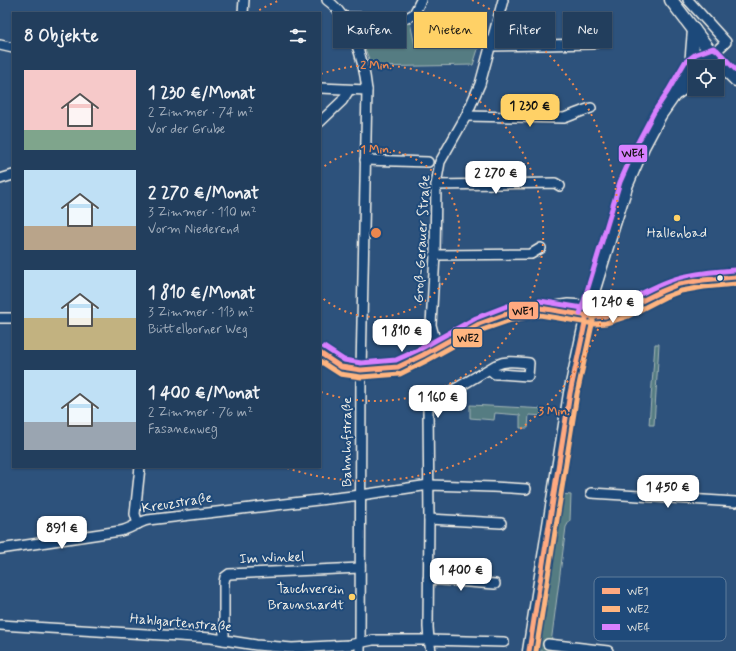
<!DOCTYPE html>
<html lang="de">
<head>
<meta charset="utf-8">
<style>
  :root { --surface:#223e5d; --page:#2a4563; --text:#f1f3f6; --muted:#a2aebc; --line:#3f5772; --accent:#ffd166 }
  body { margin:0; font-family:Mynerve,sans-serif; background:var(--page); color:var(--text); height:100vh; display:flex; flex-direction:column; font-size:15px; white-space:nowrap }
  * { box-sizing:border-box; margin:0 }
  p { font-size:13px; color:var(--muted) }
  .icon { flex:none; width:22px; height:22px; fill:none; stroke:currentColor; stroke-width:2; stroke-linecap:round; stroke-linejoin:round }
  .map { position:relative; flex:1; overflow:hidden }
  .sheet { position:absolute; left:12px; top:12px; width:309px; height:456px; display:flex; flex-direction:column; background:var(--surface); border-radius:0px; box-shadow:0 1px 3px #0004,0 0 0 1px var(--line) }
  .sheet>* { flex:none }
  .top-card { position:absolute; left:333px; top:12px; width:343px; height:36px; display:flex; gap:8px }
  .controls { position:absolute; left:688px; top:60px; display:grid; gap:8px }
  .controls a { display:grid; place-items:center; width:36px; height:36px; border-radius:0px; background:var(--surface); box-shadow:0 1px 3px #0004,0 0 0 1px var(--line); font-size:20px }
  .price { position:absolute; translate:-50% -34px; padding:0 9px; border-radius:8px; background:#fff; color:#222; font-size:13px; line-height:26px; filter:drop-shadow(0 1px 2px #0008) }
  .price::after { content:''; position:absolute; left:50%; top:24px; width:12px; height:9px; margin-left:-6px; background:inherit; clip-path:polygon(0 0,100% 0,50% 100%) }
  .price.current { background:var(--accent); color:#111 }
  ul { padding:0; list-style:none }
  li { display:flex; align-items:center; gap:12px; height:100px; padding:0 12px }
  li span { display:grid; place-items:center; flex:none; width:112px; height:80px; border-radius:0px; color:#555 }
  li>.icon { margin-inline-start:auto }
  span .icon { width:48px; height:48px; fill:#fffc; stroke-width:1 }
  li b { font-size:17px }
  h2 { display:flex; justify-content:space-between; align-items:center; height:48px; padding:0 12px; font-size:17px }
  .pill { padding:0 14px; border-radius:0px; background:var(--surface); box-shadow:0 1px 3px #0004,0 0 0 1px var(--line); font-size:14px; line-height:36px }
  .pill.current { background:var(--accent); color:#111 }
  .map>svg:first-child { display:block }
  .green { fill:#557c82; stroke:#a4b6b5 }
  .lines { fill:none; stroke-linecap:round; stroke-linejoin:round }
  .minor-casing { stroke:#f4f1e8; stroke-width:12 }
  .major-casing { stroke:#f4f1e8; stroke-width:15 }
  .minor { stroke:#1f4a7a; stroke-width:9 }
  .major { stroke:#1f4a7a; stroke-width:12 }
  .bus-1-casing { stroke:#1f4a7a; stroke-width:8 }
  .bus-2-casing { stroke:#1f4a7a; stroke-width:8 }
  .bus-3-casing { stroke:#1f4a7a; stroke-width:8 }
  .bus-1 { stroke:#ffa980; stroke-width:5 }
  .bus-2 { stroke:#ffb580; stroke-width:5 }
  .bus-3 { stroke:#d880ff; stroke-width:5 }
  .ring { fill:none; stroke:#ec874e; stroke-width:2; stroke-dasharray:2 4 }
  .poi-dot { fill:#ffd166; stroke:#1f4a7a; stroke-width:1.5 }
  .bus-dot { fill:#f4f1e8; stroke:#1f4a7a; stroke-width:1.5 }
  .labels { text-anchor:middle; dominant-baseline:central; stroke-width:4; stroke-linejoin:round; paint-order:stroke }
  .poi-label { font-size:14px; fill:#f4f1e8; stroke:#1f4a7a }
  .street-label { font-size:14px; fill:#f4f1e8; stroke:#1f4a7a }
  .key { fill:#1f4a7a; stroke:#5f7c9b; stroke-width:1 }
  .key-label { font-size:11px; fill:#f4f1e8 }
  .centre { fill:#ec874e; stroke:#1f4a7a; stroke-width:2 }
  .ring-label { font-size:12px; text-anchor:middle; font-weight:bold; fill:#ec874e; stroke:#1f4a7a; stroke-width:4; stroke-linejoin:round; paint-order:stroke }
  .line-badge { stroke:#1f4a7a; stroke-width:1.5 }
  .pale-badge-label { font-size:11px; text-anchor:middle; font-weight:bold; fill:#111 }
</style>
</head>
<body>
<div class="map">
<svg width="736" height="651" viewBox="0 0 736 651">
  <rect width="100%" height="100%" fill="#2d527c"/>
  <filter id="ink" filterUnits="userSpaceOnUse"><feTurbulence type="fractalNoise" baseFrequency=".025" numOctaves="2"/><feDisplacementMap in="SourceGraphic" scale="8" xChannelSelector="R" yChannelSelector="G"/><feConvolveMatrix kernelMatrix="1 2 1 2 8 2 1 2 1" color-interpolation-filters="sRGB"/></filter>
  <g filter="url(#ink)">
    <g class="green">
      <path d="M355 22H410L415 46 480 43 473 65 372 67Z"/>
      <path d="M655 344H659L654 425H649Z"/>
      <path d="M470 405 546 409 545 416 529 415 528 428H520V415L495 413 494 420 470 418Z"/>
      <path d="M561 494 571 495 570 520 566 527 550 651H536Z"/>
    </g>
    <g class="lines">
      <g class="minor-casing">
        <g id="minor">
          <path d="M327 0C352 18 364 61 367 90L361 370 360 651"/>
          <path d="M688 0 726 42 712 55"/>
          <path d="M243 13 244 0"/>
          <path d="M343 17 407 18 414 14 421 0"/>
          <path d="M0 45 13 48"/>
          <path d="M490 46 593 44 601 41"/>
          <path d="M320 88 367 90"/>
          <path d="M466 116 564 118C573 115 581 111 591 108"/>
          <path d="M320 122 342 101 349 90"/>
          <path d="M365 160 428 162"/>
          <path d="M0 179 13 175"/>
          <path d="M436 185 555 183 560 186"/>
          <path d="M435 255 531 254 541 248"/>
          <path d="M554 310C568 312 589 318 602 316 628 312 648 295 672 286 692 280 715 279 736 277"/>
          <path d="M0 318H13"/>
          <path d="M437 347 431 325 435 255 436 185 440 162 466 116 480 84 503 0"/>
          <path d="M320 353 336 365 347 369 370 370 398 367 423 355 479 324 509 313 568 304 614 307 633 305"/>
          <path d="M591 493 736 502"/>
          <path d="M429 519 501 523"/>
          <path d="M138 524 135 514 140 467"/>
          <path d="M0 549 120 531C131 529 138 522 148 520L361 495 429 485 493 487 526 489"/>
          <path d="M428 579 495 584"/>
          <path d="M0 625 211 638 256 645 292 648 349 645 373 640H429L428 627 429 519 428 407 431 403 440 398 496 365C507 360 517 362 529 363L528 376 499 374H495L489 369"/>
          <path d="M224 640V582L225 577 229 574 360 568"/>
          <path d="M548 644 608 651"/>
          <path d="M431 651 429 640 504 642"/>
        </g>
      </g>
      <g class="major-casing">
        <g id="major">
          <path d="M671 0 719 63 736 80"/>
          <path d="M691 66 694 30"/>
          <path d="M677 93 695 80"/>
          <path d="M529 651 570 393 589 305 614 224 627 184 643 147 660 115 674 95 691 66 699 60 712 55"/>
        </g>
      </g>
      <use href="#minor" class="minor"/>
      <use href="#major" class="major"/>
      <g class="bus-1-casing">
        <g id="bus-1">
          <path d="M320 353 341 367 361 370 398 367 423 355 479 324 509 313 540 308 595 317 606 316 625 309 662 291 679 284 703 280 736 277"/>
          <path d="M529 651 570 393 589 305"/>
        </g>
      </g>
      <g class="bus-2-casing">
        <g id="bus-2">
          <path d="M320 361 340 374 361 377 400 374 426 361 482 330 511 320 540 315 595 324 606 323 628 316 665 297 681 291 704 287 736 284"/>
          <path d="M536 651 577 394 596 306"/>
        </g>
      </g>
      <g class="bus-3-casing">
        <g id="bus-3">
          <path d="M580 314 620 182 637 144 654 112 668 91 685 62 696 54 713 48 717 50 736 70"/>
          <path d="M324 347 344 360 361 363 396 360 420 349 476 318 507 306 540 301 595 310C622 307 644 290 669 281 690 273 713 272 735 270"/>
        </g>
      </g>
      <use href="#bus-1" class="bus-1"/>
      <use href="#bus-2" class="bus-2"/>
      <use href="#bus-3" class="bus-3"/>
    </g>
  </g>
  <g class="ring">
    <path d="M320 170A84 84 0 1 1 320 296"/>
    <path d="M321 74A168 168 0 1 1 321 392"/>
    <path d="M254 13A252 252 0 0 1 280 0M472 0A252 252 0 0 1 284 467"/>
  </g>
  <g class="poi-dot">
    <circle cx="677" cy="218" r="4"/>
    <circle cx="352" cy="597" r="4"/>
  </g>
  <circle class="bus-dot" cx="720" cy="278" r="3.5"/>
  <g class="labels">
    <g class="poi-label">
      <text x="677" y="233">Hallenbad</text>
      <text x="344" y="589" text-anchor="end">Tauchverein<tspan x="344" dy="16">Braunshardt</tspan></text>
    </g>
    <g class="street-label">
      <text transform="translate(422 239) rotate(-87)">Groß-Gerauer Straße</text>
      <text transform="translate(347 442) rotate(-90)">Bahnhofstraße</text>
      <text transform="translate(177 503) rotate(-9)">Kreuzstraße</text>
      <text transform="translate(272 558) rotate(-2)">Im Winkel</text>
      <text transform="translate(181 623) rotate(5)">Hahlgartenstraße</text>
    </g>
  </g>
  <rect x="594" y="577" width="132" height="64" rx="6" class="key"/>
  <rect x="602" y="588" width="18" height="6" fill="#ffa980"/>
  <rect x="602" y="606" width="18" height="6" fill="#ffb580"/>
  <rect x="602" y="624" width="18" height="6" fill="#d880ff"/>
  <g class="key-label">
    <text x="627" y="595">WE1</text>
    <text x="627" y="613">WE2</text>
    <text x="627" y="631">WE4</text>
  </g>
  <circle cx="376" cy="233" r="6" class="centre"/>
  <g class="ring-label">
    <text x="376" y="69">2 Min.</text>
    <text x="376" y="153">1 Min.</text>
    <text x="554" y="415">3 Min.</text>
  </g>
  <g class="line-badge">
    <rect x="618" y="144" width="30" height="19" rx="4" fill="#d880ff"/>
    <rect x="508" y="301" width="31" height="19" rx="4" fill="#ffa980"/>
    <rect x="452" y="328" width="31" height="20" rx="4" fill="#ffb580"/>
  </g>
  <g class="pale-badge-label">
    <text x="633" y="157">WE4</text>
    <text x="523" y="315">WE1</text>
    <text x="468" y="342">WE2</text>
  </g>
</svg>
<div class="controls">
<a><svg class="icon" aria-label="locate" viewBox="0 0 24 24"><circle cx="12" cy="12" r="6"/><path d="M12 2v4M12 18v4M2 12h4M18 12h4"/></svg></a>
</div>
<b class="price current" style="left:530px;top:128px">1 230 €</b>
<b class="price" style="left:496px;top:195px">2 270 €</b>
<b class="price" style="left:613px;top:324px">1 240 €</b>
<b class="price" style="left:402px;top:353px">1 810 €</b>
<b class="price" style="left:438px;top:419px">1 160 €</b>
<b class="price" style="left:668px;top:509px">1 450 €</b>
<b class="price" style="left:62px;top:550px">891 €</b>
<b class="price" style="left:461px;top:592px">1 400 €</b>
<div class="top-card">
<a class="pill">Kaufen</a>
<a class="pill current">Mieten</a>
<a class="pill">Filter</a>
<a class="pill">Neu</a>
</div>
<section class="sheet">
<h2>8 Objekte<svg class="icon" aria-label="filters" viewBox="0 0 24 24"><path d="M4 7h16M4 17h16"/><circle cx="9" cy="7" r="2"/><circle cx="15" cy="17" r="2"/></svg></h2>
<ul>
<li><span style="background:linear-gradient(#f6c9c9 75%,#7fa58c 0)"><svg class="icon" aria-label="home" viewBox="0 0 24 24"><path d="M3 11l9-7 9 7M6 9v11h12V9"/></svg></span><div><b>1 230 €/Monat</b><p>2 Zimmer · 74 m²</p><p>Vor der Grube</p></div></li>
<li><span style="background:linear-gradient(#bfe0f5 70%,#b9a48a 0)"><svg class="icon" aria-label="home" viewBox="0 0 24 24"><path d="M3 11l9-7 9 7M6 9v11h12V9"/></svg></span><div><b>2 270 €/Monat</b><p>3 Zimmer · 110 m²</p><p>Vorm Niederend</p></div></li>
<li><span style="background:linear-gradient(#bfe0f5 60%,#c2b280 0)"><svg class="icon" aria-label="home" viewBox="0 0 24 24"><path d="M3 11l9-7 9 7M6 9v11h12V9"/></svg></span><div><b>1 810 €/Monat</b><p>3 Zimmer · 113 m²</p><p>Büttelborner Weg</p></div></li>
<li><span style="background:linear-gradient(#bfe0f5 65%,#9aa5b1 0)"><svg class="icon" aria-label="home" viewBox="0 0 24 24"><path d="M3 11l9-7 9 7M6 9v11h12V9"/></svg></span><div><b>1 400 €/Monat</b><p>2 Zimmer · 76 m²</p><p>Fasanenweg</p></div></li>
</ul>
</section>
</div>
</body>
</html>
